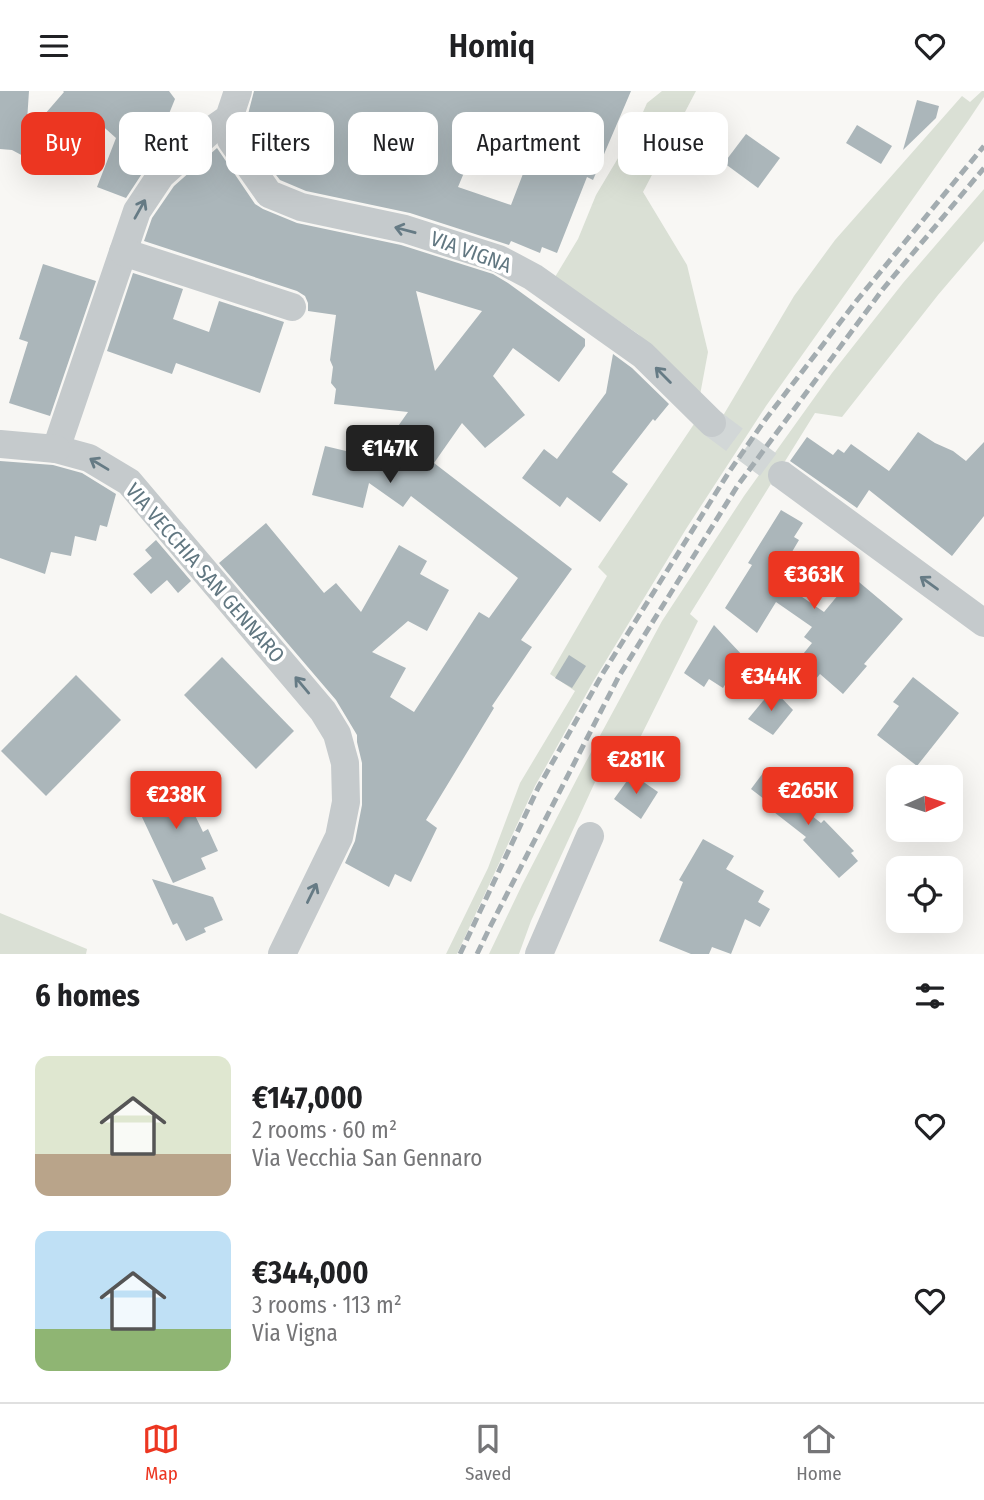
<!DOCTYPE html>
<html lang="en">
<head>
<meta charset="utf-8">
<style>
  :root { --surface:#fff; --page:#f2f2f2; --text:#202124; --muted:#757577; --line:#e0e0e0; --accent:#ec3621 }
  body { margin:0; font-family:"Fira Sans Condensed",sans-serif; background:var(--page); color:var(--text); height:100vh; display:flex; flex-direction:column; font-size:26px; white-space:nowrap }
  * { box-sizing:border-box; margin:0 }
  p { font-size:23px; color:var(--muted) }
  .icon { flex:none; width:38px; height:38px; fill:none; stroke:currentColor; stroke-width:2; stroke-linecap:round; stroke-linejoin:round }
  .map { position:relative; height:863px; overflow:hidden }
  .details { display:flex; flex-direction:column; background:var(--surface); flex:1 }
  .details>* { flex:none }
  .top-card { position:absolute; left:21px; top:21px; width:943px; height:63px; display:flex; gap:14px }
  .needle { width:46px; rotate:87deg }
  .tools { position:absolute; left:886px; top:674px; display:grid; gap:14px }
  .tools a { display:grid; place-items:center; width:77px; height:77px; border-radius:14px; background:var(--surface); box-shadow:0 7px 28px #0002; font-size:35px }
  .price { position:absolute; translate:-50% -60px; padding:0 16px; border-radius:7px; background:var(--accent); color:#fff; font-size:23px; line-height:46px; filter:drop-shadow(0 2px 4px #0008) }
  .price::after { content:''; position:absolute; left:50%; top:42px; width:21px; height:16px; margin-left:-10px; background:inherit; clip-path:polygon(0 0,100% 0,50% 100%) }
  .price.selected { background:#222; color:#fff }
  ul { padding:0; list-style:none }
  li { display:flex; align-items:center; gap:21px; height:175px; padding:0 35px }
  li span { display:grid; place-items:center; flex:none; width:196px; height:140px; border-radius:14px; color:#555 }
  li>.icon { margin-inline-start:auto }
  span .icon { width:84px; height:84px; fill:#fffc; stroke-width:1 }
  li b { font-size:30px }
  h2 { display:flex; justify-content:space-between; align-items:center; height:84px; padding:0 35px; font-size:30px }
  .pill { padding:0 24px; border-radius:14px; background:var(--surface); box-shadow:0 7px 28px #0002; font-size:24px; line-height:63px }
  .pill.selected { background:var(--accent); color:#fff }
  header { display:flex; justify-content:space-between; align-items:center; height:91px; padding:0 35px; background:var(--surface); font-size:32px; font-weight:600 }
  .dock { display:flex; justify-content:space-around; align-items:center; height:98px; border-top:2px solid var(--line); background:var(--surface); font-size:19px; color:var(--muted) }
  .dock a { display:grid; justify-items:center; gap:4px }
  .dock .selected { color:var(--accent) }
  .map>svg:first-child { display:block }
  .green { fill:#dae0d5 }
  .building { fill:#abb6ba; fill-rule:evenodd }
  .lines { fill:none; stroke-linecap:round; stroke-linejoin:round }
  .minor-tunnel { stroke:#d2d7d7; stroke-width:28; stroke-dasharray:28 14; stroke-linecap:butt }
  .minor { stroke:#c5cacc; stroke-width:28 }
  .rail { stroke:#a3acb0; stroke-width:5; stroke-dasharray:10 5; stroke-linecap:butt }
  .oneway { stroke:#667b85 }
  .labels { text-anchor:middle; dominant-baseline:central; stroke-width:7; stroke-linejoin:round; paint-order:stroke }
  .street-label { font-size:21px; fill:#617781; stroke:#fff }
</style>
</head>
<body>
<header><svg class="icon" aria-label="menu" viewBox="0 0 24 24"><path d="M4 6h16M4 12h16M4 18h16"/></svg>Homiq<svg class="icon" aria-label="heart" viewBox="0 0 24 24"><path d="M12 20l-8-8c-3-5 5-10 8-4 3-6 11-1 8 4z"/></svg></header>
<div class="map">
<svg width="984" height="863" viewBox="0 0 984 863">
  <rect width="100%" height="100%" fill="#f8f7f4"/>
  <g class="green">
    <path d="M662 0H696L643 101 687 174 708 261 700 304 638 243 555 186 578 148 596 104 636 37 647 12Z"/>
    <path d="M982 0H984V6L968 30 766 315 686 438 593 591 535 695 457 863H446L488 777 520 692 575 600 550 583 607 485 598 476 694 333 711 345 794 205 835 149 962 5 970 11Z"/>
    <path d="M984 98V150L938 204 842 326 815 322 690 523 698 530 633 661 613 652 531 830 519 863H489L522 794 582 678 662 530 744 405 832 282 903 192Z"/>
    <path d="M0 822 87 858 86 863H0Z"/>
  </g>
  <g class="building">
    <path d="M0 0H29L26 45 64 1 63 0H169L175 8 149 72 126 107 97 96 116 47 87 21 55 82 12 59 0 58Z"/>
    <path d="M254 0H631L593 89 587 86 557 162 542 156 540 162 511 150 509 154 410 122 306 100 280 89 269 75 278 41 246 31ZM481 41 531 62 511 114 458 96Z"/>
    <path d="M917 9 939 15 936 27 903 59Z"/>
    <path d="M857 34 892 55 881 73 846 52Z"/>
    <path d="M746 43 780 67 758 97 724 72Z"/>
    <path d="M217 57 255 113 263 118 297 132 401 154 493 183 508 192 585 248V255L559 291 513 257 493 285 525 324 485 357 462 332 434 372 572 478 521 549 532 556 492 615 494 617 426 729 437 737 411 791 395 783 389 796 345 772 355 750 362 714V672L357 651V644L336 609 219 472 266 432 324 502 336 492 361 521 399 454 427 470 420 483 449 499 427 540 408 530 372 561 406 577 390 606 414 621 479 521 489 527 518 487 411 405 403 416 369 392 363 417 312 404 325 355 346 360 349 349 382 358 408 321 334 313 336 298 331 292 333 276 330 269 336 224 308 220V212L305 205 297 200 144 150 152 127 174 95ZM416 200 482 220 435 280Z"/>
    <path d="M43 173 96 190 50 325 9 312 28 251 19 248Z"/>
    <path d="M133 182 183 198 173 228 209 241 219 210 284 231 260 302 176 272 172 283 107 260Z"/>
    <path d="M613 263 632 277 669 313 655 330 653 328 612 381 628 393 600 431 567 406 560 416 522 387 544 358 557 368 606 302Z"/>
    <path d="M918 341 935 352 953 360 966 370 984 351V425L952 465 869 399 857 417 790 370 807 346 833 364 838 358 844 362 851 353 889 380Z"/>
    <path d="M0 370 53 374 82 382 116 403 107 436 100 434 96 450 75 445 71 465 51 461 45 483 0 467Z"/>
    <path d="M781 419 803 432 794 446 799 449 776 488 824 521 853 486 903 528 864 573 867 575 843 603 820 583 815 589 795 573 812 552 804 546 812 536 776 511 757 542 725 517 752 474 748 472Z"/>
    <path d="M156 449 191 490 178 502 167 489 151 503 133 483 152 467 145 459Z"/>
    <path d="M714 534 743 565 723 597 709 588 704 596 684 582Z"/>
    <path d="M569 564 586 575 572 597 555 587Z"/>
    <path d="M222 566 294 640 256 678 184 604Z"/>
    <path d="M76 584 121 629 46 705 1 660Z"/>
    <path d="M913 586 959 622 917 675 877 644 899 615 893 611Z"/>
    <path d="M773 598 793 619 773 644 748 628Z"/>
    <path d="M763 682 781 696 779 699 821 732 824 729 854 760 851 762 858 770 839 787 803 749 806 746 765 714 768 711 751 698Z"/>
    <path d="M632 683 658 701 641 728 614 708Z"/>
    <path d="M179 691 203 741 208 738 218 760 201 767 206 778 173 792 141 724 147 722 137 701 158 692 161 700Z"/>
    <path d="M703 748 734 765 726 778 764 800 758 811 770 818 760 836 745 828 731 863 712 856 709 863H691L659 850 683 791 679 789Z"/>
    <path d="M152 788 213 806 223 829 204 837 206 841 186 850 177 832 173 834Z"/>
  </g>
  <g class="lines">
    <path class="minor-tunnel" d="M712 332 782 384"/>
    <g class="minor">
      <path d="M238 0 229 27 209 41 161 84 137 120 56 358 89 367 129 391 323 620 337 643 345 672 346 711 339 746 282 863"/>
      <path d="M229 27 231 49 269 103 301 116 405 138 499 168 533 186 643 264 712 332"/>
      <path d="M123 161 292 216"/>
      <path d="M0 353 56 358"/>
      <path d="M782 384 984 532"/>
      <path d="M539 863 590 745"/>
    </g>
    <g class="rail">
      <path d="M460 863 538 697 603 582 729 381 765 329 858 208 984 55"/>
      <path d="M477 863 490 836 619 585 738 394 883 198 984 77"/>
    </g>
  </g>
  <defs><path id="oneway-shaft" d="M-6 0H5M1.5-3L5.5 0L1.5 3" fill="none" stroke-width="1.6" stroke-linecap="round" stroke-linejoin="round" transform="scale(1.75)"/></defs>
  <g class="oneway">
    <use href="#oneway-shaft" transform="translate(140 118) rotate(-61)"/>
    <use href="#oneway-shaft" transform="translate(405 139) rotate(-165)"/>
    <use href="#oneway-shaft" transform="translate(663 284) rotate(-135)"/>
    <use href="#oneway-shaft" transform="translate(99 373) rotate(-149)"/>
    <use href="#oneway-shaft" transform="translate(929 492) rotate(-144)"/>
    <use href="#oneway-shaft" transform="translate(302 594) rotate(-130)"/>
    <use href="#oneway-shaft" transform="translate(312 802) rotate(-64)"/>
  </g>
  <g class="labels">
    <g class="street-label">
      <text transform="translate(471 161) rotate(20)">VIA VIGNA</text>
      <text transform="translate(205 482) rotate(49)">VIA VECCHIA SAN GENNARO</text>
    </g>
  </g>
</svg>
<div class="tools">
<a><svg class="needle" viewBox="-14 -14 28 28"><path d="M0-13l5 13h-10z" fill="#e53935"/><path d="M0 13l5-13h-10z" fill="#757577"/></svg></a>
<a><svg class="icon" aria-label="locate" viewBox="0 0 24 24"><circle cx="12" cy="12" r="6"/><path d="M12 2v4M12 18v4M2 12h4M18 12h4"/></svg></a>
</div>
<b class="price selected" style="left:390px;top:394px">€147K</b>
<b class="price" style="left:814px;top:520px">€363K</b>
<b class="price" style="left:771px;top:622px">€344K</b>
<b class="price" style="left:636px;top:705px">€281K</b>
<b class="price" style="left:808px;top:736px">€265K</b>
<b class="price" style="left:176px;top:740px">€238K</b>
<div class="top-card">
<a class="pill selected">Buy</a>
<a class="pill">Rent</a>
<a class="pill">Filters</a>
<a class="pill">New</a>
<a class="pill">Apartment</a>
<a class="pill">House</a>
</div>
</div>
<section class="details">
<h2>6 homes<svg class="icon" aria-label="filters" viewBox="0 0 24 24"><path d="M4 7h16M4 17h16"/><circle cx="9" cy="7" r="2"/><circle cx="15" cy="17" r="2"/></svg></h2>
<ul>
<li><span style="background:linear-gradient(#dfe7d0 70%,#b9a48a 0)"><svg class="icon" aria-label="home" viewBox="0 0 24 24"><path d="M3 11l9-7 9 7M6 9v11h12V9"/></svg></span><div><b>€147,000</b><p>2 rooms · 60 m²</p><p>Via Vecchia San Gennaro</p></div><svg class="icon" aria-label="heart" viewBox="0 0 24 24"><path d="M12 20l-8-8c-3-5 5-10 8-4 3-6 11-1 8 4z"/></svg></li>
<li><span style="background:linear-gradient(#bfe0f5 70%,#8fb573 0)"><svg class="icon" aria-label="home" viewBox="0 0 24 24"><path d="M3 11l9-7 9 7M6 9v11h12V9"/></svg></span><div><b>€344,000</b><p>3 rooms · 113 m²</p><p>Via Vigna</p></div><svg class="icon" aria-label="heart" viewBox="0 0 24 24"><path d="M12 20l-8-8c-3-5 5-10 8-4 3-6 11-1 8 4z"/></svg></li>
</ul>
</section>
<nav class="dock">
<a class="selected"><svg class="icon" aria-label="map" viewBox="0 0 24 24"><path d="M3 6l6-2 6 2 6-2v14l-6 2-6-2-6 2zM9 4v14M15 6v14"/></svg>Map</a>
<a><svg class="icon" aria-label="saved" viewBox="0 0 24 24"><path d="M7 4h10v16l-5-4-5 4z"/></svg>Saved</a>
<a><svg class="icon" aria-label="home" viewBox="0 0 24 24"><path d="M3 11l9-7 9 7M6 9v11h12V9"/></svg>Home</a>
</nav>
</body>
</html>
